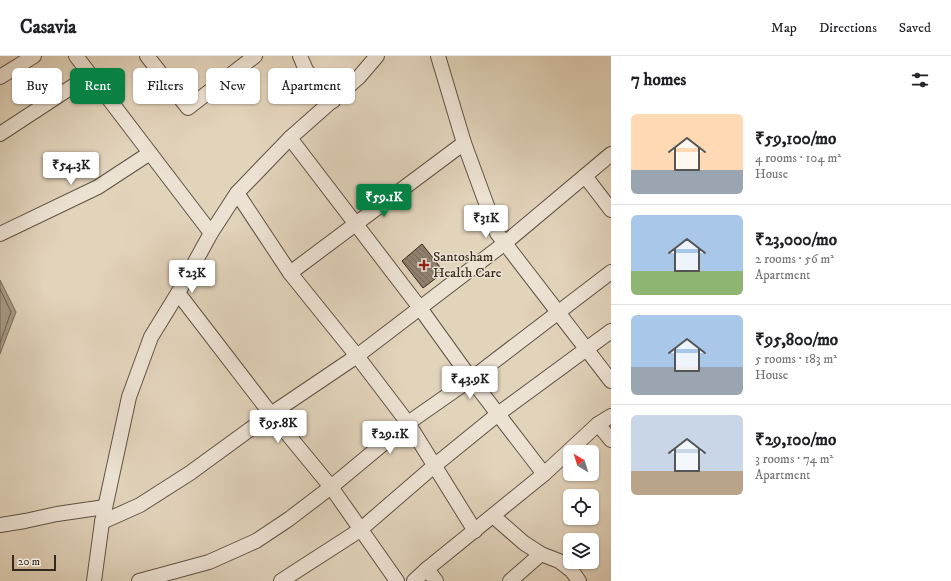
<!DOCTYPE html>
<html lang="en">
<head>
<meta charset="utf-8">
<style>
  :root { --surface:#fff; --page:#f2f2f2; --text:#202124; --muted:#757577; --line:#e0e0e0; --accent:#0b8043 }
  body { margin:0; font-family:"IM FELL DW Pica",serif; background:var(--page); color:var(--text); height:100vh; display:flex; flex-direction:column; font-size:15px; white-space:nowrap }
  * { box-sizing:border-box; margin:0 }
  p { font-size:13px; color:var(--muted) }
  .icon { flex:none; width:22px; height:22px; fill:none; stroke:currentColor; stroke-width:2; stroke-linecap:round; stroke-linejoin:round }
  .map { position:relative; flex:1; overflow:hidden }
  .details { display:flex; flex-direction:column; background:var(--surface); width:340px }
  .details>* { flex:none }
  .top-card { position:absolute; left:12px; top:12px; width:380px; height:36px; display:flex; gap:8px }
  .needle { width:26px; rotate:322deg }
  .fabs { position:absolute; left:563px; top:389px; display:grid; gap:8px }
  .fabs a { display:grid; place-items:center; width:36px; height:36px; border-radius:6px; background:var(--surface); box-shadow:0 1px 3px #0004; font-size:20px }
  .scale { position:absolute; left:12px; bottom:10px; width:44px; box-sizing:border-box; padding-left:4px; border:2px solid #35281d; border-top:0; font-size:11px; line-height:14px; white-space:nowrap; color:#35281d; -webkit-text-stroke:3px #ece2d3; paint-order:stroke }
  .price { position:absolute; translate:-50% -34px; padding:0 9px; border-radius:4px; background:#fff; color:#222; font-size:13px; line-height:26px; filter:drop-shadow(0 1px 2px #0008) }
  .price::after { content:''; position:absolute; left:50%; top:24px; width:12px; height:9px; margin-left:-6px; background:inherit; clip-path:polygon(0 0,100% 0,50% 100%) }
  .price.on { background:var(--accent); color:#fff }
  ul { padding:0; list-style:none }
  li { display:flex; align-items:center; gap:12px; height:100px; padding:0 20px }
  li+li { border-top:1px solid var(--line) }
  li span { display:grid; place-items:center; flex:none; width:112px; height:80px; border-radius:6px; color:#555 }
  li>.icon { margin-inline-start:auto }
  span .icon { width:48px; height:48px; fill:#fffc; stroke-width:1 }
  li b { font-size:17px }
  h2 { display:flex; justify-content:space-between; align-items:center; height:48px; padding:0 20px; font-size:17px }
  .pill { padding:0 14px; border-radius:6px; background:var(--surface); box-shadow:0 1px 3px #0004; font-size:14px; line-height:36px }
  .pill.on { background:var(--accent); color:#fff }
  header { display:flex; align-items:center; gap:24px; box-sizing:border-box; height:56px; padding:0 20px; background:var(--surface); border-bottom:1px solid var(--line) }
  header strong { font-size:19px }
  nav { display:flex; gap:22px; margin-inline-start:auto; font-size:14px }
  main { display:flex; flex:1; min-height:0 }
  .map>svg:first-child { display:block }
  .water { fill:#a79985; stroke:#796c5b }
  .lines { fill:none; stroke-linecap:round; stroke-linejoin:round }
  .shore { stroke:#6e6051; stroke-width:1 }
  .building { fill:url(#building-back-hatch); stroke:#35281d }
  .street-casing { stroke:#605344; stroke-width:16 }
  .street { stroke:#ece2d3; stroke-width:14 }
  .poi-dot { fill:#8f2418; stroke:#ece2d3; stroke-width:1.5 }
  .labels { text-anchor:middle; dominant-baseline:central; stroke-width:3; stroke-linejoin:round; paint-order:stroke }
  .poi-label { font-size:14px; fill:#35281d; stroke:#ece2d3; text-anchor:start }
</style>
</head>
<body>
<header>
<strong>Casavia</strong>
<nav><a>Map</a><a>Directions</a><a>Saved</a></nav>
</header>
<main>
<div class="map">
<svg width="611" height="525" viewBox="0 0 611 525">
  <defs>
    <pattern id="building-back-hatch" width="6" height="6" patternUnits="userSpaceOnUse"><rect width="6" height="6" fill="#8f816f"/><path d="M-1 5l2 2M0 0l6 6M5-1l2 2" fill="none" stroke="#766a5b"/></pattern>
  </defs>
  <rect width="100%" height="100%" fill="#e2d3bb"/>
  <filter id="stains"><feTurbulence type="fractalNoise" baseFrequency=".005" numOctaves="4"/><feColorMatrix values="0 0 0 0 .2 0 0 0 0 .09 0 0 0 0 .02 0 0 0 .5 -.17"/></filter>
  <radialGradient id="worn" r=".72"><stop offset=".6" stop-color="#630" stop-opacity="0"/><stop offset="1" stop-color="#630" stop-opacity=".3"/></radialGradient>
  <path class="water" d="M0 224 16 256 0 298Z"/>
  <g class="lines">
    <path class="shore" d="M0 233 11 256 0 287"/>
  </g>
  <path class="building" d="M422 188 444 216 423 232 402 205Z"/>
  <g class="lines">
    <g class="street-casing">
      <g id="street">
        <path d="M76 0 211 177"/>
        <path d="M147 0 188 52 255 0"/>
        <path d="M300 0 306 14 333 45"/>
        <path d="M438 0 464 87 497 177 611 325"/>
        <path d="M0 21 34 0"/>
        <path d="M0 78 90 19"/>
        <path d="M290 82 420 252 471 323 544 418"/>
        <path d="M585 120 611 154"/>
        <path d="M237 137 290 217 357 300 408 367 475 475"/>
        <path d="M0 178 98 131 150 97"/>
        <path d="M290 217 464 87"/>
        <path d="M178 237 271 358 331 431 397 525"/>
        <path d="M598 368 611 384"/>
        <path d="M493 460 524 487 541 498 559 505 572 515 579 525"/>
        <path d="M102 466 140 449 190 417 271 358 357 300 505 187 611 98"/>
        <path d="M0 469 25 465 57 458 105 451"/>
        <path d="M427 513 436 525"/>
        <path d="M94 525 102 466 129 341 151 281 178 237 211 177 237 137 290 82 359 21 377 0"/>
        <path d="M139 525 209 506 256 485 289 463 331 431 408 367 471 323 611 216"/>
        <path d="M281 525 360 474 434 410 498 358 611 275"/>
        <path d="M414 525 427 513 544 418 598 368 611 360"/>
        <path d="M510 525 541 498"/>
      </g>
    </g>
    <use href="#street" class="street"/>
  </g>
  <path class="poi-dot" d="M422 203h4v4h4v4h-4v4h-4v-4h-4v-4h4z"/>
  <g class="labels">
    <g class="poi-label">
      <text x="433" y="201">Santosham<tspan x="433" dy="16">Health Care</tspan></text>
    </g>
  </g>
  <rect width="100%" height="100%" filter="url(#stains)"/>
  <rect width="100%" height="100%" fill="url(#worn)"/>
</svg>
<div class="fabs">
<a><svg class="needle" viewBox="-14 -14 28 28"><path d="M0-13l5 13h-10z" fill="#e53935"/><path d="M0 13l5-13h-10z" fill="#757577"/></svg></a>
<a><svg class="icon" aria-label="locate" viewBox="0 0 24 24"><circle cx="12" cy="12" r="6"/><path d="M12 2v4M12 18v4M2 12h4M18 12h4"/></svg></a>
<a><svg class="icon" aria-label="layers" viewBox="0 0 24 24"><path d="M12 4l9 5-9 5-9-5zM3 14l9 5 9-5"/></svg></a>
</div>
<div class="scale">20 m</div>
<b class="price" style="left:71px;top:130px">₹54.3K</b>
<b class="price on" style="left:384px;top:162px">₹59.1K</b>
<b class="price" style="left:486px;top:183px">₹31K</b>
<b class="price" style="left:192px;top:238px">₹23K</b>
<b class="price" style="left:470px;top:344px">₹43.9K</b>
<b class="price" style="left:278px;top:388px">₹95.8K</b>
<b class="price" style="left:390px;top:399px">₹29.1K</b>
<div class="top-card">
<a class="pill">Buy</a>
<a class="pill on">Rent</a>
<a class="pill">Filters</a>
<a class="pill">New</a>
<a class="pill">Apartment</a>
</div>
</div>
<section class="details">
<h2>7 homes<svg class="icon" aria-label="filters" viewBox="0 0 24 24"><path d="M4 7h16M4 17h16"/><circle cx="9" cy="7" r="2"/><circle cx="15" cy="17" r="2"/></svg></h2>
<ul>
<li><span style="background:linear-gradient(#ffd9b3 70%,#9aa5b1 0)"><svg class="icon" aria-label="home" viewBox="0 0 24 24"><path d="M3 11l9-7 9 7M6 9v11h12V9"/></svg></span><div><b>₹59,100/mo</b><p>4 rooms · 104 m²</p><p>House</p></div></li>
<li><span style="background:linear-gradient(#a9c7e8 70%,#8fb573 0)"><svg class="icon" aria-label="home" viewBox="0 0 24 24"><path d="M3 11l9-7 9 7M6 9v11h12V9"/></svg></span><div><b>₹23,000/mo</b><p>2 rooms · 56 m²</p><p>Apartment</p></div></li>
<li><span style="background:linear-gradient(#a9c7e8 65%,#9aa5b1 0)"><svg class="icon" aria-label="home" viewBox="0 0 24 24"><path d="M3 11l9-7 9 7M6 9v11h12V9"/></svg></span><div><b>₹95,800/mo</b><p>5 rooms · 183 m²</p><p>House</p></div></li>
<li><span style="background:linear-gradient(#c9d6e8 70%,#b9a48a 0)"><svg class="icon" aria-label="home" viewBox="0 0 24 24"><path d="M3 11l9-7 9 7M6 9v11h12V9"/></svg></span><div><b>₹29,100/mo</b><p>3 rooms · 74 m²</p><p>Apartment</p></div></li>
</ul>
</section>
</main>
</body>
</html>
